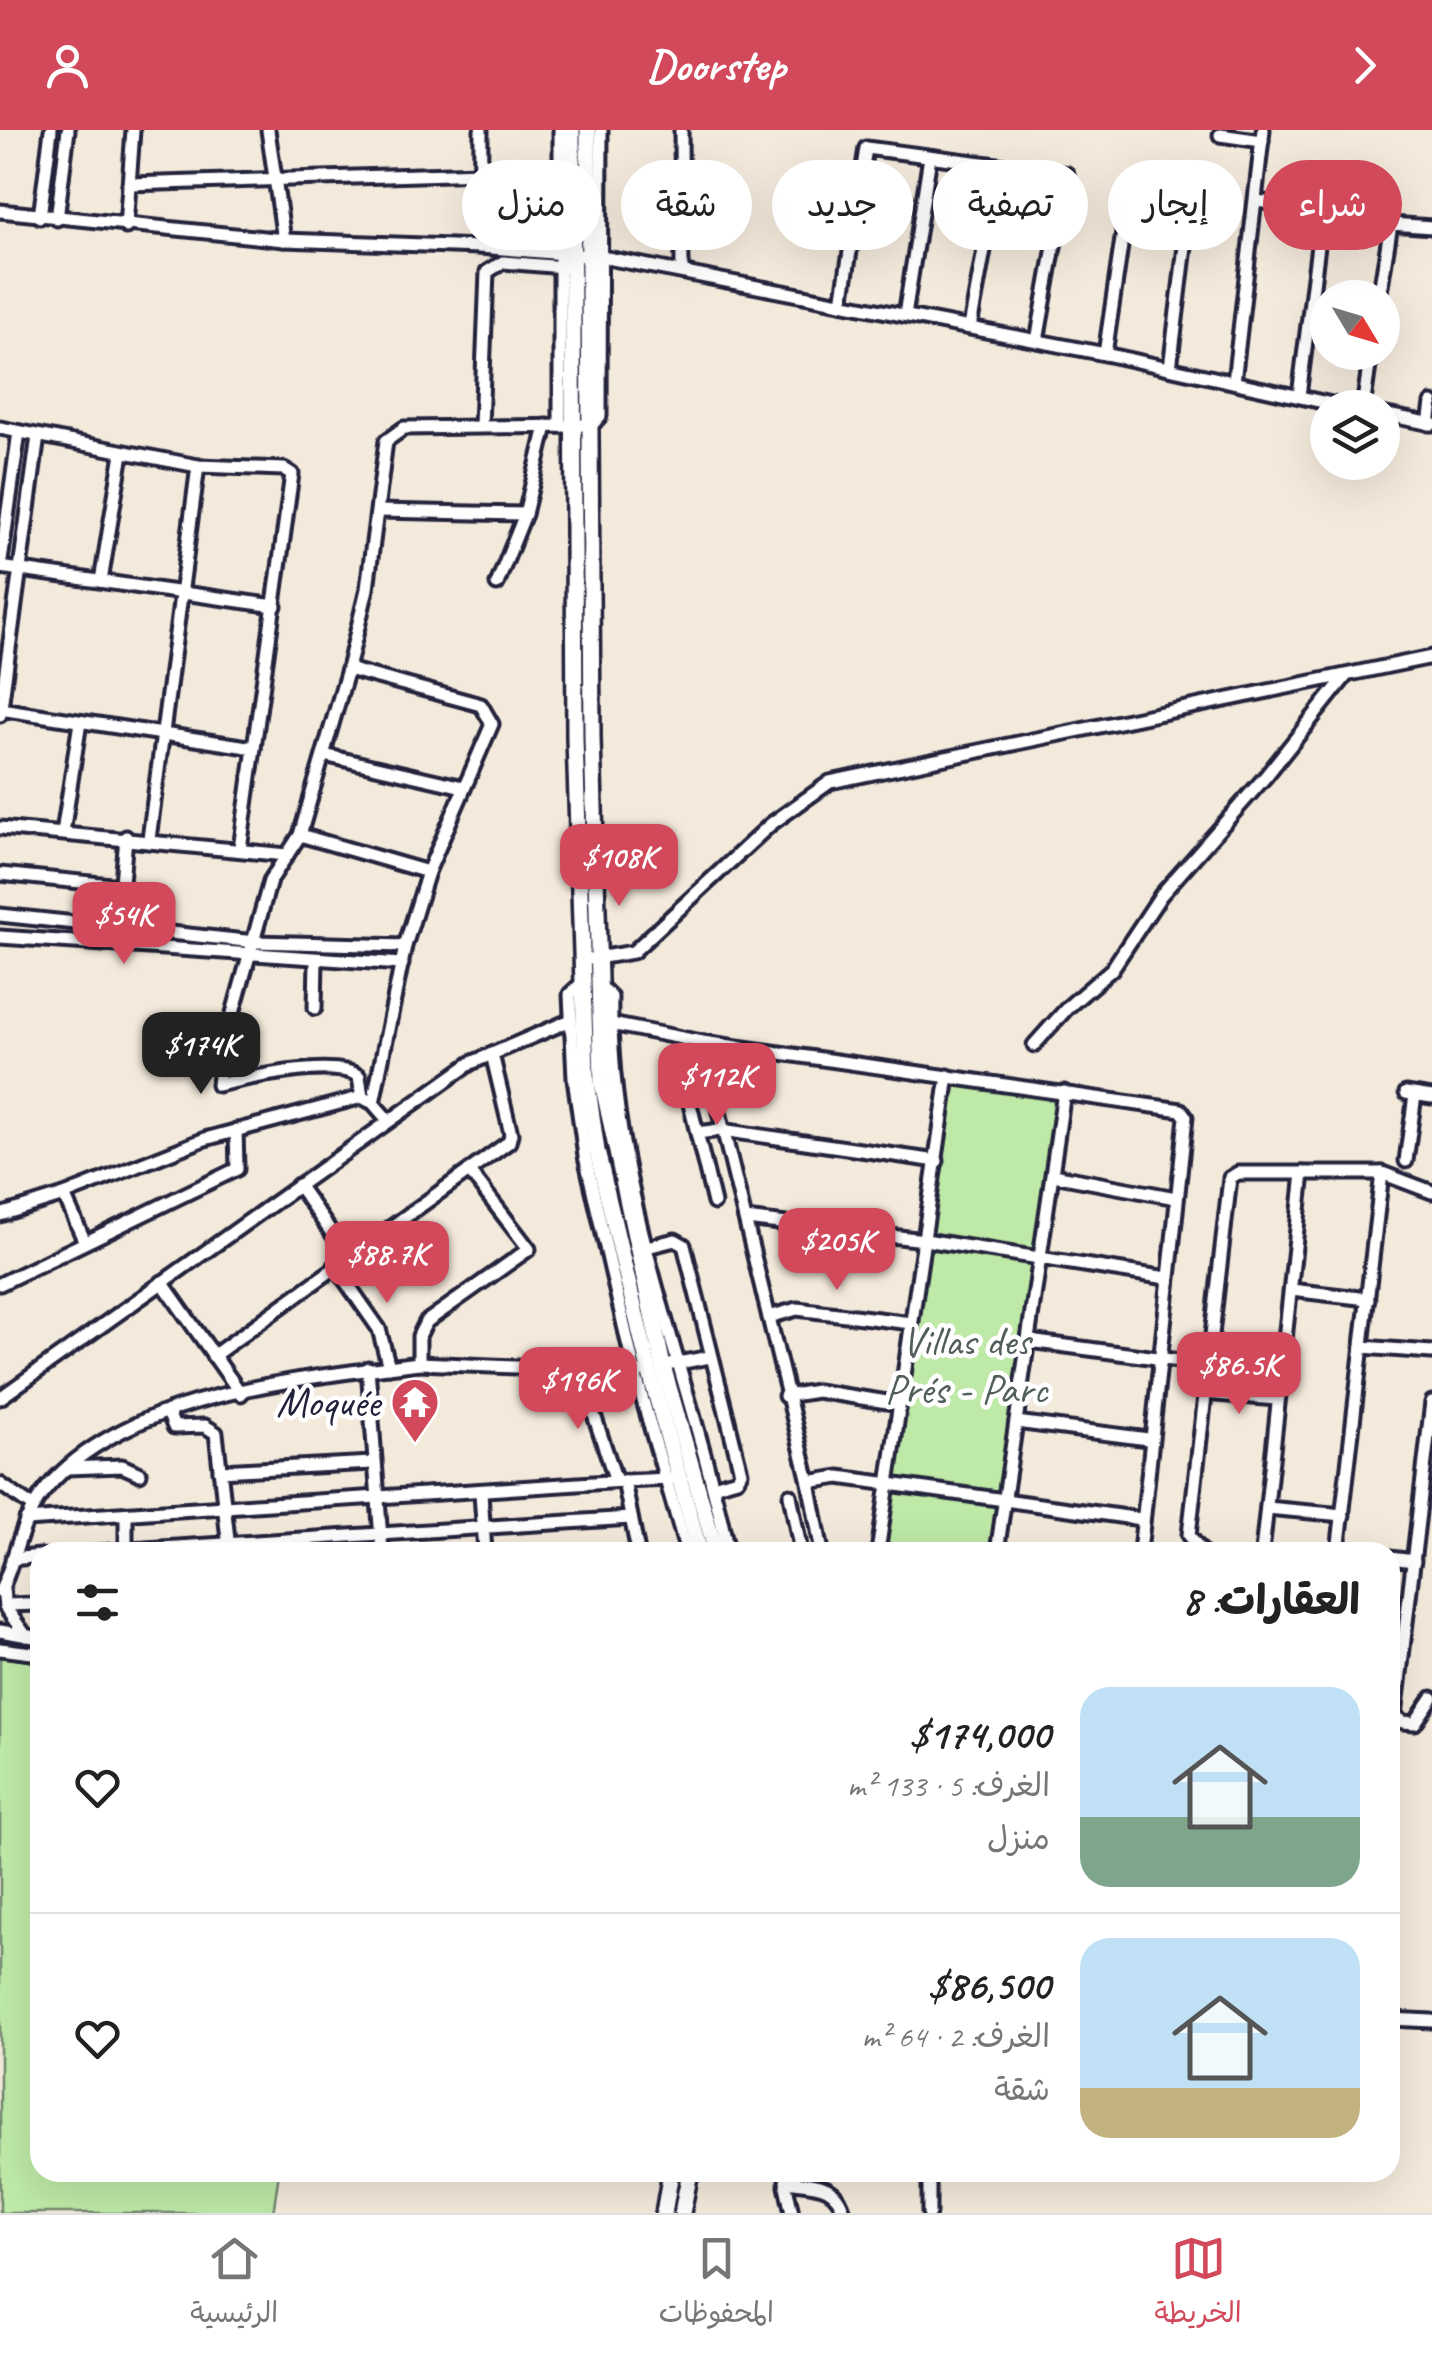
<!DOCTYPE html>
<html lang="ar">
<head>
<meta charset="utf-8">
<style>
  :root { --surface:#fff; --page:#f6f6f6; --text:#222; --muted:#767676; --line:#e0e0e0; --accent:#d1495b }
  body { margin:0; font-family:Caveat,"Playpen Sans Arabic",sans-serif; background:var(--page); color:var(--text); direction:rtl; height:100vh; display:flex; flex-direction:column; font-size:38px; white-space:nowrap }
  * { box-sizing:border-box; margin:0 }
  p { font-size:32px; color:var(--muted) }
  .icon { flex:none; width:55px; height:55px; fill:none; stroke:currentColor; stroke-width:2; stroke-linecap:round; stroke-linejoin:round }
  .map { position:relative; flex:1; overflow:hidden; direction:ltr }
  .sheet { position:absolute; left:30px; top:1412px; width:1370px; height:640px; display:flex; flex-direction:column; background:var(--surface); border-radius:30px; box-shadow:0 10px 40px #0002; direction:rtl }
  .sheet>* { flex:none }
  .hud { position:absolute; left:30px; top:30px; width:1372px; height:90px; direction:rtl; display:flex; gap:20px }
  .needle { width:65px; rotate:128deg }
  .controls { position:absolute; left:1310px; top:150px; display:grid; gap:20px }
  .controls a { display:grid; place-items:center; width:90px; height:90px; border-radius:50%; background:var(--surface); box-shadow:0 10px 40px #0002; font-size:50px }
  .price { position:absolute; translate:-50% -85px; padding:0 22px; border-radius:20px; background:var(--accent); color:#fff; font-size:32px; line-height:65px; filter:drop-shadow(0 2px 5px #0008) }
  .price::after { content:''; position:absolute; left:50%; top:60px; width:30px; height:22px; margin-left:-15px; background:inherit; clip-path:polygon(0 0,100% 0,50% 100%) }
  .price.on { background:#222; color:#fff }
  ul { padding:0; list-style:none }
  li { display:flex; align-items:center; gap:30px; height:250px; padding:0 40px }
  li+li { border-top:2px solid var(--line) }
  li span { display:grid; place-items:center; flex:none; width:280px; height:200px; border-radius:30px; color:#555 }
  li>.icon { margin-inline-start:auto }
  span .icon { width:120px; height:120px; fill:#fffc; stroke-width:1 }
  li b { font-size:42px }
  h2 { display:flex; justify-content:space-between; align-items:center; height:120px; padding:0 40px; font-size:42px }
  .tag { padding:0 35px; border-radius:45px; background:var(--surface); box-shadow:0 10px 40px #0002; font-size:35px; line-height:90px }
  .tag.on { background:var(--accent); color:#fff }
  header { display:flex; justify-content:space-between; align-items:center; height:130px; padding:0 40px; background:var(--accent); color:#fff; font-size:45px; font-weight:800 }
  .tab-bar { display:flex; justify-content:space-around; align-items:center; height:140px; border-top:2px solid var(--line); background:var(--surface); font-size:28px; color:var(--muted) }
  .tab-bar a { display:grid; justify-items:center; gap:5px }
  .tab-bar .on { color:var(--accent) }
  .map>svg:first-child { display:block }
  .green { fill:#bee9a6; stroke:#708670; stroke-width:2.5 }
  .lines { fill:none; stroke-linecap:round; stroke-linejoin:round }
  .street-casing { stroke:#22223b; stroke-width:19 }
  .secondary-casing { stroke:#22223b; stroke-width:22 }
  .street { stroke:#fff; stroke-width:11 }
  .secondary { stroke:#fff; stroke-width:15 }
  .labels { text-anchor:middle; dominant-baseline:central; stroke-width:9; stroke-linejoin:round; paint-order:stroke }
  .park-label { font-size:42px; fill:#515e5b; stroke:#fff }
  .poi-label { font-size:42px; fill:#22223b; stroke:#fff; text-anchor:end }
</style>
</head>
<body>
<header><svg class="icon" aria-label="forward" viewBox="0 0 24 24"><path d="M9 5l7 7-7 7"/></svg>Doorstep<svg class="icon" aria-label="person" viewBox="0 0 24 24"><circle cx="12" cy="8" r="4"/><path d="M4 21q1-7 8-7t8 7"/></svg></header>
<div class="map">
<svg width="1432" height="2083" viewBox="0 0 1432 2083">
  <rect width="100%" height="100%" fill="#f4eadc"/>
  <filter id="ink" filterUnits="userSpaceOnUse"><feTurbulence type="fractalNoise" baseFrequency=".01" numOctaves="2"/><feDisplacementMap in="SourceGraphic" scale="20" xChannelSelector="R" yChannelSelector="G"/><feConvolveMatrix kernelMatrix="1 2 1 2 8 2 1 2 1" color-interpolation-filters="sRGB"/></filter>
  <g filter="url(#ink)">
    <g class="green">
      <path d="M947 956 1064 962 996 1422H878Z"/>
      <path d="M0 1526 40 1533V2042L279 2043 273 2083H0Z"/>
    </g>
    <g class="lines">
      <g class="street-casing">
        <g id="street">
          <path d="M268 0 284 110"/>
          <path d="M560 0V296"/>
          <path d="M681 0 682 141"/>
          <path d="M1220 5 1262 11"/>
          <path d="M129 54 482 43"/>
          <path d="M1257 71 1317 80 1322 84 1299 266"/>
          <path d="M0 81 284 110 480 117 602 127 1105 224 1350 278"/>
          <path d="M40 87 51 0"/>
          <path d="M57 89 68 0"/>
          <path d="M126 97 133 0"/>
          <path d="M480 117 481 0"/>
          <path d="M1379 168 1391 94 1432 97"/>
          <path d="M842 173 866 18 1067 44 1037 211"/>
          <path d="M905 185 930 27"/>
          <path d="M970 197 984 120"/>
          <path d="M1105 224 1126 82"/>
          <path d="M1170 238 1188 92"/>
          <path d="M1234 252 1263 0"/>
          <path d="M1363 278 1371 222"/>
          <path d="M1382 284 1432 294"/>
          <path d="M1429 294 1432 273"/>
          <path d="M481 296 487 142 503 132 564 137"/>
          <path d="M0 298 198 336 284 339 292 344 240 719"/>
          <path d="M378 381 525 384"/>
          <path d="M0 437 275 476"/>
          <path d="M0 438 19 302"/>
          <path d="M101 451 122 323"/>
          <path d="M497 454 525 384 546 296"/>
          <path d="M348 539 481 575 492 594 428 742 405 816 373 973 387 989"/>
          <path d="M0 579 254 618"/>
          <path d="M0 585 38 306"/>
          <path d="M324 625 463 657"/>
          <path d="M0 698 287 725"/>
          <path d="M63 703 80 592"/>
          <path d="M300 705 428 742"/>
          <path d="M149 709 198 336"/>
          <path d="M0 744 121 756"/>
          <path d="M0 785 255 812 405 816"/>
          <path d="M118 798 126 707"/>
          <path d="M0 807 402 834"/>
          <path d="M591 829 633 822 771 694 830 652 1432 527"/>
          <path d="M582 853 570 864 574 948 585 1026 635 1243 687 1422"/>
          <path d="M598 854 611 867C607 1058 690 1239 728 1422"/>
          <path d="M315 878 316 830"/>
          <path d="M611 894 702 912 1181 980 1186 987 1140 1422"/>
          <path d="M702 912 809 1352 822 1422"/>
          <path d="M1034 915 1068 877 1112 839 1161 765 1266 646 1345 547"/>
          <path d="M680 933 714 1073"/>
          <path d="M1406 963 1432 967"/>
          <path d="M362 967 359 946C333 929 248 948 218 955L221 926 270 751 300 705 348 539 367 459 386 311 404 298 573 296 593 294 600 286 601 0"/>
          <path d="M697 1003 721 1000 937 1031"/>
          <path d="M1406 1031 1415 965"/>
          <path d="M1053 1045 1176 1068"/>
          <path d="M298 1055 348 1126"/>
          <path d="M64 1065 205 1009 362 967 369 971"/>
          <path d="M0 1085 64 1065 84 1110"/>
          <path d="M745 1089 925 1110 1167 1148"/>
          <path d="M647 1117 675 1110 684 1115 741 1342 737 1349 713 1356"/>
          <path d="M335 1136 379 1199 389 1237"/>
          <path d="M162 1152 241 1264"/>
          <path d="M0 1154 237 1039 236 1000"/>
          <path d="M1291 1160 1368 1169"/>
          <path d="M769 1187 797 1179 911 1193"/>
          <path d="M1029 1211 1194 1233"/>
          <path d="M1362 1217 1432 1222"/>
          <path d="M213 1226 509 1012 511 1004 492 924"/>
          <path d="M419 1233 640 1242"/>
          <path d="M673 1234 710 1227"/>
          <path d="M368 1238 382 1422"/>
          <path d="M579 1240 616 1351"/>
          <path d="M1204 1263 1277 1269"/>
          <path d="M785 1266 817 1261 900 1274"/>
          <path d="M0 1268 471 933 571 890"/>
          <path d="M168 1282 174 1297 205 1296 216 1303 229 1418"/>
          <path d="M1016 1292 1148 1309"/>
          <path d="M67 1338 122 1336 140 1344"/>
          <path d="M220 1341 373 1333"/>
          <path d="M809 1352 839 1347 1141 1389"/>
          <path d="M0 1354 33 1377"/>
          <path d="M481 1363 485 1422"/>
          <path d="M790 1365 801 1422"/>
          <path d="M1267 1378 1343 1385"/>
          <path d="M126 1385V1422"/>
          <path d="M26 1390 624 1351"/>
          <path d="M98 1422 631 1388"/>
          <path d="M638 1422 624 1351 669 1349"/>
          <path d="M878 1422 948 946"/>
          <path d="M997 1422 1064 962"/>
          <path d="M1202 1422 1189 1405 1230 1048 1238 1043H1382L1432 1062"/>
          <path d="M1262 1422 1303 1043"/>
          <path d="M1338 1422 1382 1043"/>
          <path d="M1390 1428 1414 1431"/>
          <path d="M12 1429 40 1426"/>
          <path d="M3 1459 5 1477 26 1506"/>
          <path d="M0 1462C16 1430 19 1394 42 1364 120 1263 301 1249 419 1233V1206L426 1192 529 1119 470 1042"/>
          <path d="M5 1475 40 1474"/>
          <path d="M0 1501 40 1508"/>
          <path d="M0 1519 40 1524"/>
          <path d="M1390 1581 1403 1592 1415 1593 1432 1568"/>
          <path d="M1395 1586 1432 1272"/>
          <path d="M1390 1889 1432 1891"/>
          <path d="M788 2042 786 2056 792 2083"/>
          <path d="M929 2042V2083"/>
          <path d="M786 2051C813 2055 837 2052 844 2083"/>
        </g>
      </g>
      <g class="secondary-casing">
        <g id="secondary">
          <path d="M572 0 575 608 586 945 597 1021 649 1240 700 1422"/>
          <path d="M588 0 592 608 602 952 663 1236 716 1422"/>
          <path d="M664 2083 671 2042"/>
          <path d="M682 2083 690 2042"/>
        </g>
      </g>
      <use href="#street" class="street"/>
      <use href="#secondary" class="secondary"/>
    </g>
  </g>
  <defs>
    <g id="temple-pin" transform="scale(2.5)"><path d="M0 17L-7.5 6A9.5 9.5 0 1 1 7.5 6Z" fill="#d1495b" stroke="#fff"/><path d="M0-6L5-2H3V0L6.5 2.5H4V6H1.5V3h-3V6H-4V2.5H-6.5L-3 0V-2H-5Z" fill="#fff"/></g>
  </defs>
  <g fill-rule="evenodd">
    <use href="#temple-pin" x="415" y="1272"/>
  </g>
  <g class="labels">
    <g class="park-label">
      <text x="966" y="1211">Villas des<tspan x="966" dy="48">Prés - Parc</tspan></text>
    </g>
    <g class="poi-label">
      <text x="380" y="1272">Moquée</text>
    </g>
  </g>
</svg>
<div class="controls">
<a><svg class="needle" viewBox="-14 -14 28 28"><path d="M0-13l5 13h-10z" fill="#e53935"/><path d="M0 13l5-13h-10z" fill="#767676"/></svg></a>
<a><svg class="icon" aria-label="layers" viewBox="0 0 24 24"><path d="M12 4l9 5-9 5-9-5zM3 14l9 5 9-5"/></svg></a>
</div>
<b class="price" style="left:619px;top:779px">$108K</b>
<b class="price" style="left:124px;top:837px">$54K</b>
<b class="price on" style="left:201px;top:967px">$174K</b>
<b class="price" style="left:717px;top:998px">$112K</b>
<b class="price" style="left:837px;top:1163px">$205K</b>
<b class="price" style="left:387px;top:1176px">$88.7K</b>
<b class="price" style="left:1239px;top:1287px">$86.5K</b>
<b class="price" style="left:578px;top:1302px">$196K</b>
<div class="hud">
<a class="tag on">شراء</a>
<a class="tag">إيجار</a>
<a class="tag">تصفية</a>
<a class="tag">جديد</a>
<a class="tag">شقة</a>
<a class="tag">منزل</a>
</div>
<section class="sheet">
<h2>العقارات: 8<svg class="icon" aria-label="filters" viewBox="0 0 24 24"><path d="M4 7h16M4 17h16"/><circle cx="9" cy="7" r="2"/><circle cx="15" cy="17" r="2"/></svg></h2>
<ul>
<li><span style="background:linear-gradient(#bfe0f5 65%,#7fa58c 0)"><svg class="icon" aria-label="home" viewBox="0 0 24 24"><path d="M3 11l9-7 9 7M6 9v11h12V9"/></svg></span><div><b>$174,000</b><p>الغرف: 5 · 133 m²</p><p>منزل</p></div><svg class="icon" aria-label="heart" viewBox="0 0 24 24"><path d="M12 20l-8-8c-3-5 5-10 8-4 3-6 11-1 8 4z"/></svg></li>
<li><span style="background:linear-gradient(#bfe0f5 75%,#c2b280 0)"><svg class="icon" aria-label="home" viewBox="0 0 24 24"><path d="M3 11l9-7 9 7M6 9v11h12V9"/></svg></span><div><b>$86,500</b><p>الغرف: 2 · 64 m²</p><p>شقة</p></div><svg class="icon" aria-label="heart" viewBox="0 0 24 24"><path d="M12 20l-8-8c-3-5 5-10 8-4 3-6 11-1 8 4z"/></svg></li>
</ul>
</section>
</div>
<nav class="tab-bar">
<a class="on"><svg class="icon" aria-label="map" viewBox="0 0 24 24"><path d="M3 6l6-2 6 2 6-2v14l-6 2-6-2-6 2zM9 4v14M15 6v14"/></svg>الخريطة</a>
<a><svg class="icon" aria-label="saved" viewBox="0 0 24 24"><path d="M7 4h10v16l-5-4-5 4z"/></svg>المحفوظات</a>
<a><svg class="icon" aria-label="home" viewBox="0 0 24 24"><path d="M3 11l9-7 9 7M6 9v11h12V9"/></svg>الرئيسية</a>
</nav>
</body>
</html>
